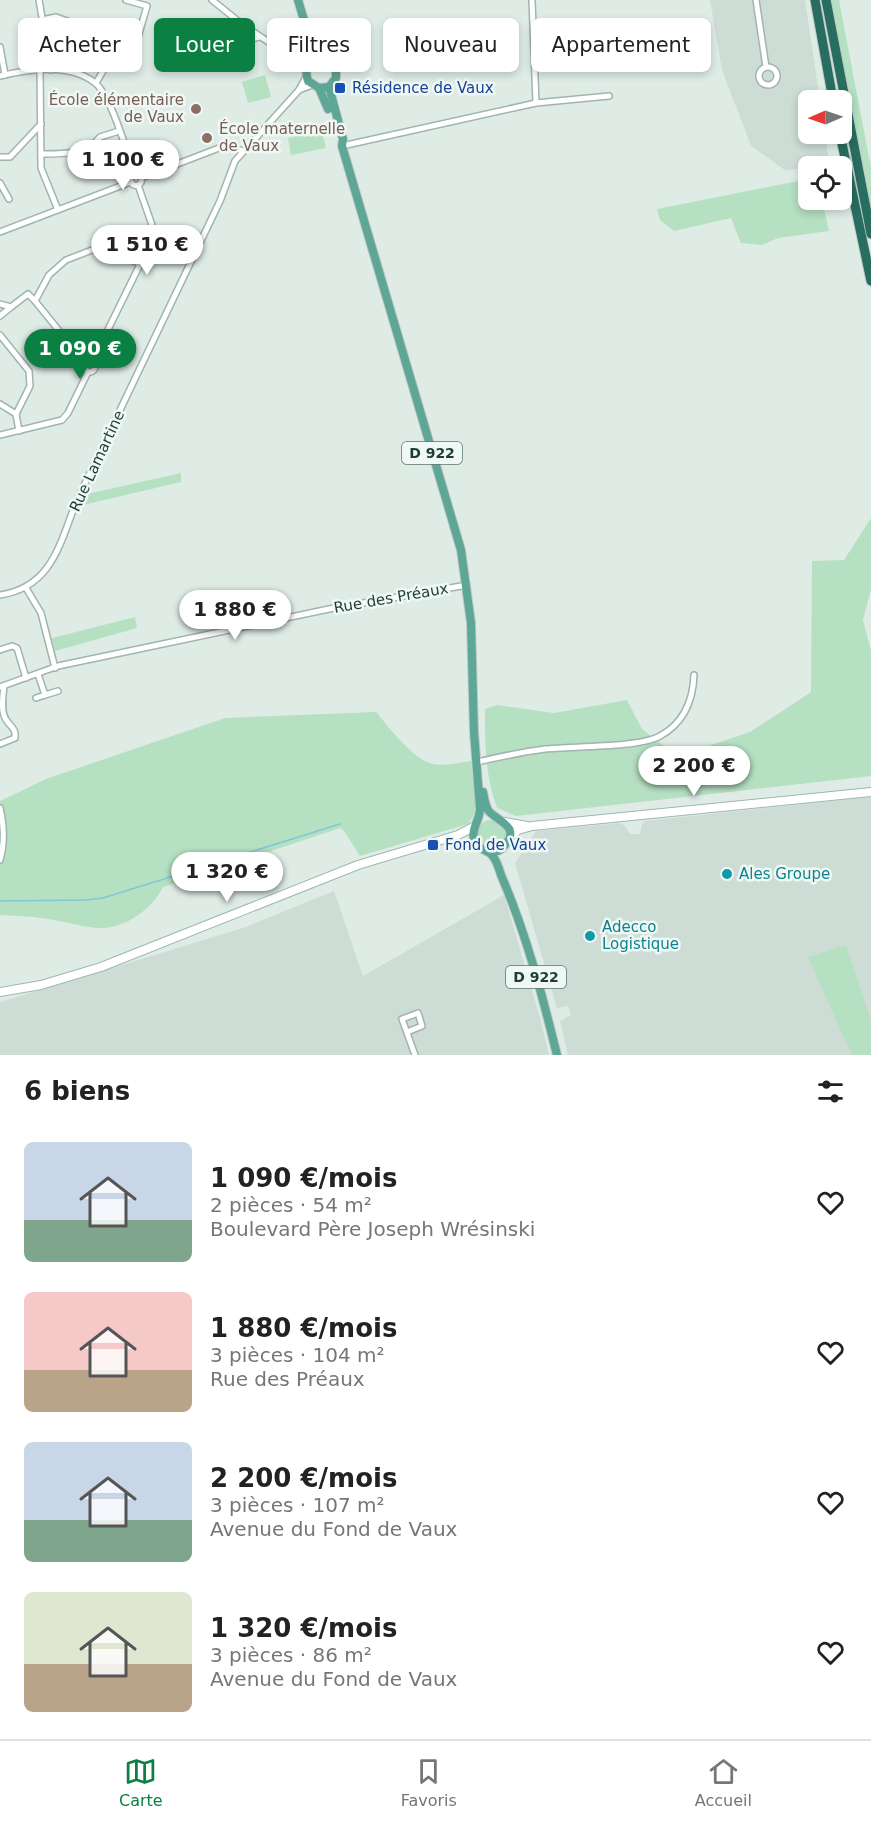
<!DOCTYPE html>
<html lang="fr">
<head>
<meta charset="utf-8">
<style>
  :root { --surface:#fff; --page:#f6f6f6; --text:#222; --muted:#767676; --line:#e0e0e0; --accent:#0b8043 }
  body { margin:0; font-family:"DejaVu Sans",sans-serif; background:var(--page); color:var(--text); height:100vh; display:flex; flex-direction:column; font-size:22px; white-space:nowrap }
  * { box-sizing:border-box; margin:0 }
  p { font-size:20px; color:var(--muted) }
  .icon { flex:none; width:33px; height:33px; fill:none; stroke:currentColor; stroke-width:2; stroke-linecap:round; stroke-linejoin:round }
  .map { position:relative; height:1055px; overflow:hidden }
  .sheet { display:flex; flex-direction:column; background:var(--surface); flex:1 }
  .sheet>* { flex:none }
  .hud { position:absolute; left:18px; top:18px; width:836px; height:54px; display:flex; gap:12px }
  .needle { width:39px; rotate:268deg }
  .buttons { position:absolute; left:798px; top:90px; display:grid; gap:12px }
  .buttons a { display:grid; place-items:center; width:54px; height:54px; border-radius:9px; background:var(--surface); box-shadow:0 3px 9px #0003; font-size:30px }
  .price { position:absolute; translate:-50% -51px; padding:0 14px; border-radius:21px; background:#fff; color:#222; font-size:20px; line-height:39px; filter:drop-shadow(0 2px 3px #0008) }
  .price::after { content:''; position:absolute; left:50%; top:36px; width:18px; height:14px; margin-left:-9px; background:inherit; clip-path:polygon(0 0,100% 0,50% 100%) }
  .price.on { background:var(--accent); color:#fff }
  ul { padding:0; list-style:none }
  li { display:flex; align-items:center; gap:18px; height:150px; padding:0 24px }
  li span { display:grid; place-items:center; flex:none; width:168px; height:120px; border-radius:9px; color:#555 }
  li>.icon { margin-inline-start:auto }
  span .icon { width:72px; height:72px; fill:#fffc; stroke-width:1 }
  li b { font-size:26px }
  h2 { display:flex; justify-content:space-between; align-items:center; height:72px; padding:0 24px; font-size:26px }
  .tag { padding:0 21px; border-radius:9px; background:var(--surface); box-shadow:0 3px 9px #0003; font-size:21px; line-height:54px }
  .tag.on { background:var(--accent); color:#fff }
  .tabs { display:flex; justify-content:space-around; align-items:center; height:84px; border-top:2px solid var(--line); background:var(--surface); font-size:16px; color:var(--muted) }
  .tabs a { display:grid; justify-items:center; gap:3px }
  .tabs .on { color:var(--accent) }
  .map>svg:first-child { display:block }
  .built { fill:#cddcd5 }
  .green { fill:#b5e0c2 }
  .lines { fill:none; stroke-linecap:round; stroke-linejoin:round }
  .stream { stroke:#80c7d7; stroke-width:1.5 }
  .street-casing { stroke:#a1b4ae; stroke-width:8 }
  .secondary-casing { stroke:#9cb9af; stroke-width:10 }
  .primary-casing { stroke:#c0c9c7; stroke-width:10 }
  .highway-casing { stroke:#c0c9c7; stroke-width:11 }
  .street { stroke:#fff; stroke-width:5 }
  .secondary { stroke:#fff; stroke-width:8 }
  .primary { stroke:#5ea696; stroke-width:8 }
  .highway { stroke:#276d60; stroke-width:9 }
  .transit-dot { fill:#1a4fb4; stroke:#eff8f4; stroke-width:2 }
  .education-dot { fill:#8d6e63; stroke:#eff8f4; stroke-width:2 }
  .culture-dot { fill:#0f9aa8; stroke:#eff8f4; stroke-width:2 }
  .labels { text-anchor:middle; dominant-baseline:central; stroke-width:5; stroke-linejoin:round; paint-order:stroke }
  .shield { fill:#eff8f4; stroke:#5d756f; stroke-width:1.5 }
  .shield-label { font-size:14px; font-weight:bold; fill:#1e3d36 }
  .transit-label { font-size:15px; fill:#164399; stroke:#eff8f4; text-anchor:start }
  .education-label { font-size:15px; fill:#785e54; stroke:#eff8f4; text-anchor:end }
  .street-label { font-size:15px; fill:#1e3d36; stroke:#eff8f4 }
  .culture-label { font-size:15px; fill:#0d838f; stroke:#eff8f4; text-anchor:start }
</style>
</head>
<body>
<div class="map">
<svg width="871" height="1055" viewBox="0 0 871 1055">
  <rect width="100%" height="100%" fill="#dfece6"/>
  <g class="built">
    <path d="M710 0H805L820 100H808V134H825L829 162 786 171 751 146 722 70Z"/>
    <path d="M871 797V1055H568L560 1021 571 1015 568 1006 557 1008 515 863 536 831 620 823 625 826 630 834H640L642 824 645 821Z"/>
    <path d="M334 891 363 976 504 895 540 1018 549 1055H0V1002L243 928Z"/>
  </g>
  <g class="green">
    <path d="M830 0H839L871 168V210Z"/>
    <path d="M265 75 271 97 248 103 242 82Z"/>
    <path d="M322 131 326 148 291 155 288 138Z"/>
    <path d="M808 179V200H822L829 231 778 238 762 245 741 243 731 218 674 231 660 220 657 209Z"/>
    <path d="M181 473V482L83 505 87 494Z"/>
    <path d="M871 518V589L863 620 871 651V776L516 816 497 808C485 776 485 744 485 709L497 705 554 713 627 700 642 729 664 746 705 747 750 732 811 692 812 561 844 560Z"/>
    <path d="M135 617 137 628 55 651 52 638Z"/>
    <path d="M376 712C389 727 413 760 433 764 445 766 459 763 471 761L477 810 468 824 360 856 344 831 340 828 163 887C152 910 123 930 96 928 78 926 60 920 41 918 28 916 14 916 0 915V801L46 779 225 718Z"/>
    <circle cx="491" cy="834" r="14"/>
    <path d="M846 945 871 1021V1055H852L808 957Z"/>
  </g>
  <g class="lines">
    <path class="stream" d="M0 901 86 900 103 898 340 824"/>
    <g class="street-casing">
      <g id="street">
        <path d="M39 0 51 70"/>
        <path d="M212 0 243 25 297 61"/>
        <path d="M532 0 536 103"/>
        <path d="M756 0 766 67"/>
        <path d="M42 20 56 17 70 22 75 27 106 37 111 48 107 64 96 83"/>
        <path d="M0 47 5 75"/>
        <path d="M111 48 125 49 136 44 147 6 126 0"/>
        <path d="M218 49 259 37"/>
        <circle cx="768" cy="76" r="9"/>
        <path d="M40 70 41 168 58 210"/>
        <path d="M306 72 297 61 311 62"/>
        <path d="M0 76C28 69 69 63 94 82 111 94 127 153 135 175"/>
        <path d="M306 77 299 90 312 85"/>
        <path d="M342 146 536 103 609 96"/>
        <path d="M41 154C60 154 88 155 100 137L119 131"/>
        <path d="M0 157H10L41 124"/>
        <circle cx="136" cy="180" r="5.5"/>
        <path d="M141 178 219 148 230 147 243 151"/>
        <path d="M0 183 9 199"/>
        <path d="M0 232 131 182"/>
        <path d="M0 304 11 307 28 294 35 301"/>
        <path d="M0 316 11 307"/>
        <path d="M0 335 29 371 30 386 16 414 19 431"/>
        <circle cx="90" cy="367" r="5"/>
        <path d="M92 362 152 240V225L138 185"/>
        <path d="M86 364 35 301 49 275 66 260 92 250H111L140 264"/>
        <path d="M0 404 16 414"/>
        <path d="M0 435 62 420 68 413 88 372"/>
        <path d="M26 588 41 613 55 668"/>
        <path d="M0 595C53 587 60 542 77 500L220 201 235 161 299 90"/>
        <path d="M0 650 12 646 17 648 26 678"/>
        <path d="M0 687 58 666 329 609 467 585"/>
        <path d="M45 695 58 691"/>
        <path d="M36 698 45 695 38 674"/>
        <path d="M0 744 15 738C16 729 12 728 7 721 0 713 3 696 4 686"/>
        <path d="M477 762C499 757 522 752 545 749 572 746 639 748 660 736 684 723 693 700 694 675"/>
        <path d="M0 808C4 826 5 841 0 860"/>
        <path d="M407 1032 422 1026 418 1013 402 1019 415 1055"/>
      </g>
    </g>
    <g class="secondary-casing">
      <g id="secondary">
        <path d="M505 822 527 826"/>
        <path d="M509 838 518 830 532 826 871 792"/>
        <path d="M0 992 41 985 101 967 358 865 458 835 475 826"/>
      </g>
    </g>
    <g class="primary-casing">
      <g id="primary">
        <path d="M298 0 310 40 311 62"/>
        <path d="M329 87 343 139 342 146 461 550 471 623 474 732 480 809C480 820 471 828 474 840 477 849 485 849 491 854 496 859 499 868 501 875 526 933 542 994 557 1055"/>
        <path d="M319 88 329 87 336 78V68L326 58C311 57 303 68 308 81L319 88 328 109"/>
        <path d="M483 792C484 797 485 805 488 810 494 820 523 826 504 846 500 852 494 852 487 851"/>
      </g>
    </g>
    <g class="highway-casing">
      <g id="highway">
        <path d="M815 0 833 100"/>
        <path d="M826 0 871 234"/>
        <path d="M840 134 871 281"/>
      </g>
    </g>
    <use href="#street" class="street"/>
    <use href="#secondary" class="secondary"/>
    <use href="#primary" class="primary"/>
    <use href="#highway" class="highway"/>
  </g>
  <g class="transit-dot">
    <rect x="334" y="82" width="12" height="12" rx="3"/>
    <rect x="427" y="839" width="12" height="12" rx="3"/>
  </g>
  <g class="education-dot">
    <circle cx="196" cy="109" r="6"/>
    <circle cx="207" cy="138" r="6"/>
  </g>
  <g class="culture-dot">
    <circle cx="727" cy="874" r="6"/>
    <circle cx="590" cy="936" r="6"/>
  </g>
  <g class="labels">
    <g class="shield">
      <rect x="402" y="442" width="60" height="22" rx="4.5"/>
      <rect x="506" y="966" width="60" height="22" rx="4.5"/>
    </g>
    <g class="shield-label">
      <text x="432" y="453">D 922</text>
      <text x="536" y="977">D 922</text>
    </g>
    <g class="transit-label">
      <text x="352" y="88">Résidence de Vaux</text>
      <text x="445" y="845">Fond de Vaux</text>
    </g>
    <g class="education-label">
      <text x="184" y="100">École élémentaire<tspan x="184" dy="17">de Vaux</tspan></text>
      <text x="219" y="129" text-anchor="start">École maternelle<tspan x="219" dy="17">de Vaux</tspan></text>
    </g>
    <g class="street-label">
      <text transform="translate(97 461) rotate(-65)">Rue Lamartine</text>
      <text transform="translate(391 598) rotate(-10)">Rue des Préaux</text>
    </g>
    <g class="culture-label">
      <text x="739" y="874">Ales Groupe</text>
      <text x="602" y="927">Adecco<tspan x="602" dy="17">Logistique</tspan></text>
    </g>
  </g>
</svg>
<div class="buttons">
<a><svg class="needle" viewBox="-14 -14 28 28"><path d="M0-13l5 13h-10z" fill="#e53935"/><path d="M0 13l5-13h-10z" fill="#767676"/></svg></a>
<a><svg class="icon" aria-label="locate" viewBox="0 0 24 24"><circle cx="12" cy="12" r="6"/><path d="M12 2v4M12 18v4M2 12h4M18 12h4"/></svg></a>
</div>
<b class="price" style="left:123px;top:191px">1 100 €</b>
<b class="price" style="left:147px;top:276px">1 510 €</b>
<b class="price on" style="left:80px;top:380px">1 090 €</b>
<b class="price" style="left:235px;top:641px">1 880 €</b>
<b class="price" style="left:694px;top:797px">2 200 €</b>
<b class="price" style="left:227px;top:903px">1 320 €</b>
<div class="hud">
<a class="tag">Acheter</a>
<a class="tag on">Louer</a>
<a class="tag">Filtres</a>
<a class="tag">Nouveau</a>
<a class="tag">Appartement</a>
</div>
</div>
<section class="sheet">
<h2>6 biens<svg class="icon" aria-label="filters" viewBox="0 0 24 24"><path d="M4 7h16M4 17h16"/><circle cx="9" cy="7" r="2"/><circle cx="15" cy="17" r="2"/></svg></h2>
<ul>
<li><span style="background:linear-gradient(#c9d6e8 65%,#7fa58c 0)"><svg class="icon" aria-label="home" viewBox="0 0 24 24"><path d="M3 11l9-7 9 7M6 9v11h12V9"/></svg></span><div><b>1 090 €/mois</b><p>2 pièces · 54 m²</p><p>Boulevard Père Joseph Wrésinski</p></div><svg class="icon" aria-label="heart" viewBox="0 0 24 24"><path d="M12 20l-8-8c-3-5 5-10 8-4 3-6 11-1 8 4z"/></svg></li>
<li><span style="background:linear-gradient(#f6c9c9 65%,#b9a48a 0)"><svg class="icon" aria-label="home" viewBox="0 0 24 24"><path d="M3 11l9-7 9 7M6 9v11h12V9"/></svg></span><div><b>1 880 €/mois</b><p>3 pièces · 104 m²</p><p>Rue des Préaux</p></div><svg class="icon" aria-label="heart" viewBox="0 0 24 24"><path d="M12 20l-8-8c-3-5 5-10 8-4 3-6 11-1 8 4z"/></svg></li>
<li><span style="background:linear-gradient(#c9d6e8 65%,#7fa58c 0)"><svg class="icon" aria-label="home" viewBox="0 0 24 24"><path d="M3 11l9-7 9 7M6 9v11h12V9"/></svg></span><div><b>2 200 €/mois</b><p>3 pièces · 107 m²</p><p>Avenue du Fond de Vaux</p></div><svg class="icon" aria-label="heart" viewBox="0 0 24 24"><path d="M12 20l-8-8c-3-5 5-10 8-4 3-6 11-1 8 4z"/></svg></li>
<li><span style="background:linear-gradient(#dfe7d0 60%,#b9a48a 0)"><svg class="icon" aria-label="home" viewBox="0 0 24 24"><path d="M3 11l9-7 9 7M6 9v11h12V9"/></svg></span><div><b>1 320 €/mois</b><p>3 pièces · 86 m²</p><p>Avenue du Fond de Vaux</p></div><svg class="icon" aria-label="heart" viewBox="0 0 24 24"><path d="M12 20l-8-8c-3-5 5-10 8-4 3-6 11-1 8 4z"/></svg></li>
</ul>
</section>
<nav class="tabs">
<a class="on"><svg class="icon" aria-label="map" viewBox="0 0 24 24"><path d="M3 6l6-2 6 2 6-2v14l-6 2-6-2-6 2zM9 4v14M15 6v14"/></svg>Carte</a>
<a><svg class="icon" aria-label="saved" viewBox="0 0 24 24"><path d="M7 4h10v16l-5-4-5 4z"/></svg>Favoris</a>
<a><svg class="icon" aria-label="home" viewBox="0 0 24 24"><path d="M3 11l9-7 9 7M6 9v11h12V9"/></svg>Accueil</a>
</nav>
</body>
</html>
